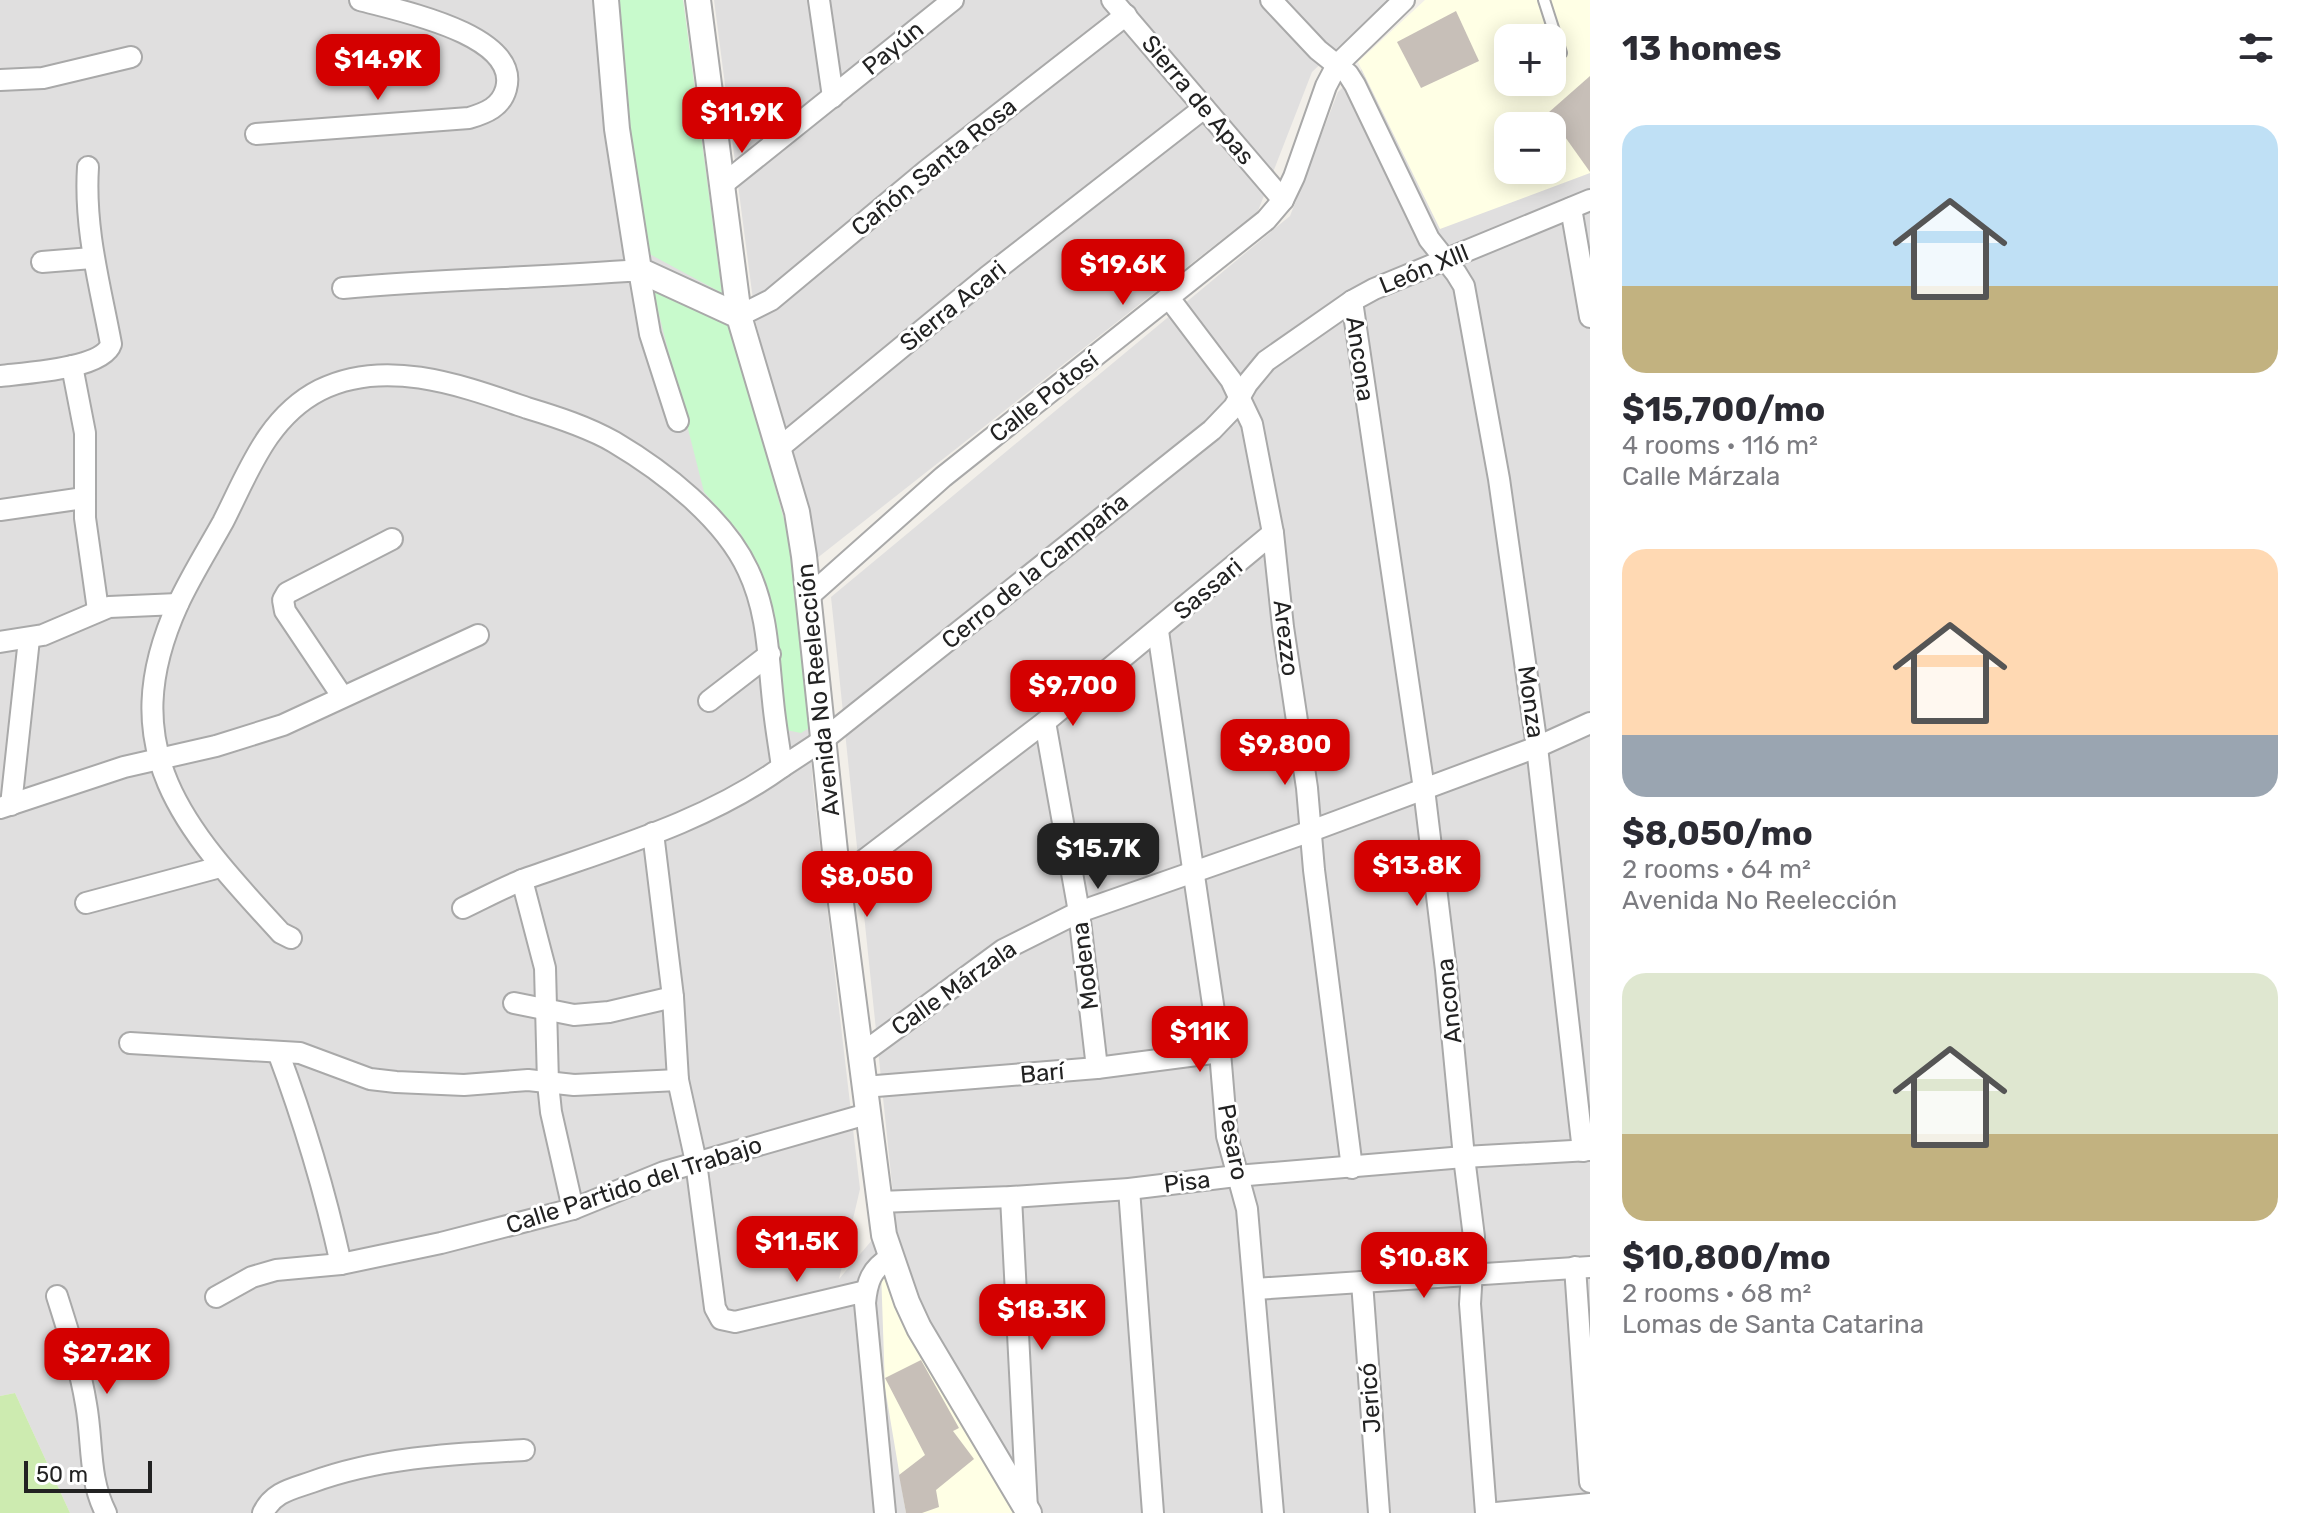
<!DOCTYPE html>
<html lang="en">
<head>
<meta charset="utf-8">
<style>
  :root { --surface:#fff; --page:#f2f2f3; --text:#2b2b33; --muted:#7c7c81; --accent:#d40000 }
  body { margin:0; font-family:Rubik,sans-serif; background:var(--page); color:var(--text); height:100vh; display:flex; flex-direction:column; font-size:30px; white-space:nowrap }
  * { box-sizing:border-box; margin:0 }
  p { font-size:26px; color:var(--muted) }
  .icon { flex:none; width:44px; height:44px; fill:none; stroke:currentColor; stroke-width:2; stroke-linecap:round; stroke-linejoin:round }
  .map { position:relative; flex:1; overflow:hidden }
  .side { display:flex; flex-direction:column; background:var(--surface); width:720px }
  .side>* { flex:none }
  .fabs { position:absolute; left:1494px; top:24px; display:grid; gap:16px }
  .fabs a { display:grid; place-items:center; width:72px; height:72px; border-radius:16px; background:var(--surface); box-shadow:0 4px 20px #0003; font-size:40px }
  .scale { position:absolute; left:24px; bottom:20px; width:128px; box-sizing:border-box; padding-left:8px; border:4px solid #222; border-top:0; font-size:22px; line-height:28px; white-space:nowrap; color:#222; -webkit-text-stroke:6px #fff; paint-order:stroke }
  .price { position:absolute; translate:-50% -68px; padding:0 18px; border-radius:16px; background:var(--accent); color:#fff; font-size:26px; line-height:52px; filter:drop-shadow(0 2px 4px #0008) }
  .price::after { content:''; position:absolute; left:50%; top:48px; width:24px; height:18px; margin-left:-12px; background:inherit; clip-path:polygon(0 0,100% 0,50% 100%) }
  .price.selected { background:#222; color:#fff }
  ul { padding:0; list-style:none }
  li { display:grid; align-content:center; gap:16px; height:424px; padding:0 32px }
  li span { display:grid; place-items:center; height:248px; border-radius:24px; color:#555 }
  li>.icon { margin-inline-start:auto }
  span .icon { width:144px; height:144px; fill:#fffc; stroke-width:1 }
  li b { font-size:34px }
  h2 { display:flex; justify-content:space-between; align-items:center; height:96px; padding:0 32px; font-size:34px }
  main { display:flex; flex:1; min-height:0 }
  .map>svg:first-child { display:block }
  .residential { fill:#e0dfdf; fill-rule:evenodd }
  .education { fill:#ffffe5; fill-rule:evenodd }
  .grass { fill:#cdebb0 }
  .park { fill:#c8facc }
  .building { fill:#c7bfb8 }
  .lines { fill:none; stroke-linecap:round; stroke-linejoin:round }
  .service-casing { stroke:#a9a9a9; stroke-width:14 }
  .minor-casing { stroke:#a9a9a9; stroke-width:24 }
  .tertiary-casing { stroke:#a9a9a9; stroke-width:28 }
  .service { stroke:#fff; stroke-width:10 }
  .minor { stroke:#fff; stroke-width:20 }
  .tertiary { stroke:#fff; stroke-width:24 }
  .labels { text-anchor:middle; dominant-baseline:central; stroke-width:6; stroke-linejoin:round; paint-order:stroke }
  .street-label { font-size:24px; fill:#222; stroke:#fff }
</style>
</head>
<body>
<main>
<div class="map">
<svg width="1590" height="1513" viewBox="0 0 1590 1513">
  <rect width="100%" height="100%" fill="#f2efe9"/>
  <g class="residential">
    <path d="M0 0H683L722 293 789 538 809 728 813 786 860 1189 839 1279 895 1213 831 597 1290 216 1338 92 1434 0H1590V1513H70L15 1393 0 1396ZM1508 38H1552V82H1508ZM1508 126H1552V170H1508Z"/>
    <path d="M714 0H1388L1312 72 1258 211 816 559 756 323Z"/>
  </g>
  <g class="education">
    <path d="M1425 0H1590V173L1440 229 1358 62ZM1508 38H1552V82H1508ZM1508 126H1552V170H1508Z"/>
    <path d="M881 1270 906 1331 1019 1513H906L885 1388Z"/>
  </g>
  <path class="grass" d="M15 1393 70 1513H0V1396Z"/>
  <g class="park">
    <path d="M611 0H683L722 293 642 250Z"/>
    <path d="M651 283 731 327 789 538 809 728 801 733 786 730 765 592 741 534 704 492Z"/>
  </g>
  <g class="building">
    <path d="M1456 11 1479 61 1421 88 1397 42Z"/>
    <path d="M1590 76V172L1548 113Z"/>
    <path d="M921 1360 959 1428 953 1431 974 1459 936 1490 939 1507 922 1513H906L899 1475 925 1455 885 1378Z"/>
  </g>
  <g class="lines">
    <g class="service-casing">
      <path id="service" d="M1544 0 1561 53"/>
    </g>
    <g class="minor-casing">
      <g id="minor">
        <path d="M819 0 833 97"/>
        <path d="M1112 0 1283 200"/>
        <path d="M1271 0 1318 50 1348 74 1355 85 1429 239 1456 273 1464 286 1499 479 1537 747 1583 1151"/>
        <path d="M0 80 43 78 131 57"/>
        <path d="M256 134 469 118C486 113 501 107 506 89 521 34 396 10 360 0"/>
        <path d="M721 186 953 0"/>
        <path d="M1571 208 1590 317"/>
        <path d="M42 262 92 258"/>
        <path d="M343 288C441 279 540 278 639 270L650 334 678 421"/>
        <path d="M1169 298 1231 380 1252 424 1273 533 1283 627 1307 788 1314 870 1352 1168"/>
        <path d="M1352 301 1424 789 1446 970 1464 1157 1474 1237 1470 1304 1486 1513"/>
        <path d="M739 316 771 300 926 171 1126 15"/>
        <path d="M72 366 85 433V518L98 610"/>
        <path d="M0 376C25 373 103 369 111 344 100 285 84 229 88 167"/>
        <path d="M779 448 987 277 1204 108"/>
        <path d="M0 510 84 498"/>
        <path d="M808 597 943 477 1266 220 1283 200 1294 177 1326 86 1337 65 1404 0"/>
        <path d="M1158 631 1220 1052 1227 1136 1247 1209 1273 1513"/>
        <path d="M0 642 43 635 109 607 178 604"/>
        <path d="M342 696 285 611 283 600 287 593 392 539"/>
        <path d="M709 701 770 654"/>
        <path d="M1045 722 1079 912 1097 1068"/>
        <path d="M11 805 29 639"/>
        <path d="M0 808 124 767 216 746 283 725 478 635"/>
        <path d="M653 833 673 997 678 1080 696 1162 715 1308 721 1319 735 1322 866 1291"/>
        <path d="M522 880 545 968 548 1083 551 1112 573 1209"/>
        <path d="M838 880 1045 722 1273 533"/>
        <path d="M86 903 220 867"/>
        <path d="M463 908C484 898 504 887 525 879 612 848 706 822 782 767"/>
        <path d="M291 938 281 933C186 830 111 751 178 604 191 576 208 549 223 522 248 473 267 417 320 390 386 357 463 386 527 408 557 417 588 427 614 442 663 471 724 518 748 570 768 612 768 656 773 701 775 723 779 745 782 767L823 740 1212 430 1234 407 1247 384 1266 361 1352 301 1374 289 1590 200"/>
        <path d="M514 1003 574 1015 609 1012 673 997"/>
        <path d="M130 1043 300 1053 370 1079 396 1082 464 1085 528 1080 574 1085 678 1080"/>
        <path d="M278 1052C304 1121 325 1192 341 1264"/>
        <path d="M860 1055 1003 950 1079 912 1311 831 1537 747 1590 723"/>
        <path d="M864 1087 1097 1068 1220 1052"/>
        <path d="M1129 1189 1153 1513"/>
        <path d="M1011 1197 1027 1509"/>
        <path d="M879 1202 1011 1197 1129 1189 1236 1176 1464 1157 1590 1150"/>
        <path d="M1575 1267 1590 1482"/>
        <path d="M1362 1282 1379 1513"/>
        <path d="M1255 1289 1590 1267"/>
        <path d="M57 1296C68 1331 80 1367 86 1404 93 1442 88 1478 106 1513"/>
        <path d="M216 1297 252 1277 276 1270 341 1264 441 1243 573 1209 664 1172 867 1114"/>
        <path d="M263 1513C273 1492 292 1489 312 1482 381 1457 452 1454 524 1450"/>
        <path d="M885 1513 865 1303C867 1282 871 1269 890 1258"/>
        <path d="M1496 1513 1590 1504"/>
      </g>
    </g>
    <g class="tertiary-casing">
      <g id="tertiary">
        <path d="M606 0 617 129 639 270 739 316"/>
        <path d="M698 0 739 316 797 512 804 556 838 880 884 1235 907 1302 919 1328 1029 1513"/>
      </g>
    </g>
    <use href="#service" class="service"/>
    <use href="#minor" class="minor"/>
    <use href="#tertiary" class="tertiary"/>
  </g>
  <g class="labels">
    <g class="street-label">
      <text transform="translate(893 48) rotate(-39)">Payún</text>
      <text transform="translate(1198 100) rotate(50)">Sierra de Apas</text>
      <text transform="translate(934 167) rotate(-39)">Cañón Santa Rosa</text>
      <text transform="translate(1424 269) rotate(-22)">León Xlll</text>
      <text transform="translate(953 306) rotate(-39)">Sierra Acari</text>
      <text transform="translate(1360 359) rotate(82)">Ancona</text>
      <text transform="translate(1044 397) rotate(-38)">Calle Potosí</text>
      <text transform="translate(1035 571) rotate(-39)">Cerro de la Campaña</text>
      <text transform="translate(1208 589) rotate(-40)">Sassari</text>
      <text transform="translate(1286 638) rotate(83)">Arezzo</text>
      <text transform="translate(818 690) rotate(-96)">Avenida No Reelección</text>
      <text transform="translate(1531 702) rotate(82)">Monza</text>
      <text transform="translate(1085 966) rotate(-97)">Modena</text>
      <text transform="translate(954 988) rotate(-35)">Calle Márzala</text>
      <text transform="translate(1449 1001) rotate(-96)">Ancona</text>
      <text transform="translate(1042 1073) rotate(-5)">Barí</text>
      <text transform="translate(1233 1142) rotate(79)">Pesaro</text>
      <text transform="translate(1187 1182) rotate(-7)">Pisa</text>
      <text transform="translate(634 1185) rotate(-18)">Calle Partido del Trabajo</text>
      <text transform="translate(1370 1398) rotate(-94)">Jericó</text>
    </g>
  </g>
</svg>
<div class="fabs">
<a>+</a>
<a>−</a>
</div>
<div class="scale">50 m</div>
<b class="price" style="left:378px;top:102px">$14.9K</b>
<b class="price" style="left:742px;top:155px">$11.9K</b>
<b class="price" style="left:1123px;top:307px">$19.6K</b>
<b class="price" style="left:1073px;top:728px">$9,700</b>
<b class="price" style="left:1285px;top:787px">$9,800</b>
<b class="price selected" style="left:1098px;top:891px">$15.7K</b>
<b class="price" style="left:1417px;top:908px">$13.8K</b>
<b class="price" style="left:867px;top:919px">$8,050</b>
<b class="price" style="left:1200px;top:1074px">$11K</b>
<b class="price" style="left:797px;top:1284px">$11.5K</b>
<b class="price" style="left:1424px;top:1300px">$10.8K</b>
<b class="price" style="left:1042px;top:1352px">$18.3K</b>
<b class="price" style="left:107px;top:1396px">$27.2K</b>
</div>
<section class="side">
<h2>13 homes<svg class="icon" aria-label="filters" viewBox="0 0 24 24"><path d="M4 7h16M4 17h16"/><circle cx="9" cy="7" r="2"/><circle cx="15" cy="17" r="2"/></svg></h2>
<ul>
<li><span style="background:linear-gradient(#bfe0f5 65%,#c2b280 0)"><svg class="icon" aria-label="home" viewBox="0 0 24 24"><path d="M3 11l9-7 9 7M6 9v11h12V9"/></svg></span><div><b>$15,700/mo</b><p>4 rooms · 116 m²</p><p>Calle Márzala</p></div></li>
<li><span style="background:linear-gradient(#ffd9b3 75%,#9aa5b1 0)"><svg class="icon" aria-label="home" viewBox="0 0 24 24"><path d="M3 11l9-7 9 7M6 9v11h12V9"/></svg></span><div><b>$8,050/mo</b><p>2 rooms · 64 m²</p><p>Avenida No Reelección</p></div></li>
<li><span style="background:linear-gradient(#dfe7d0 65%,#c2b280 0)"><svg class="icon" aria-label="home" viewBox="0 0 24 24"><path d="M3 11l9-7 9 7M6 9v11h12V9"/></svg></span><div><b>$10,800/mo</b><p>2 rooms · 68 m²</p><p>Lomas de Santa Catarina</p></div></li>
</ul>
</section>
</main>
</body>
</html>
